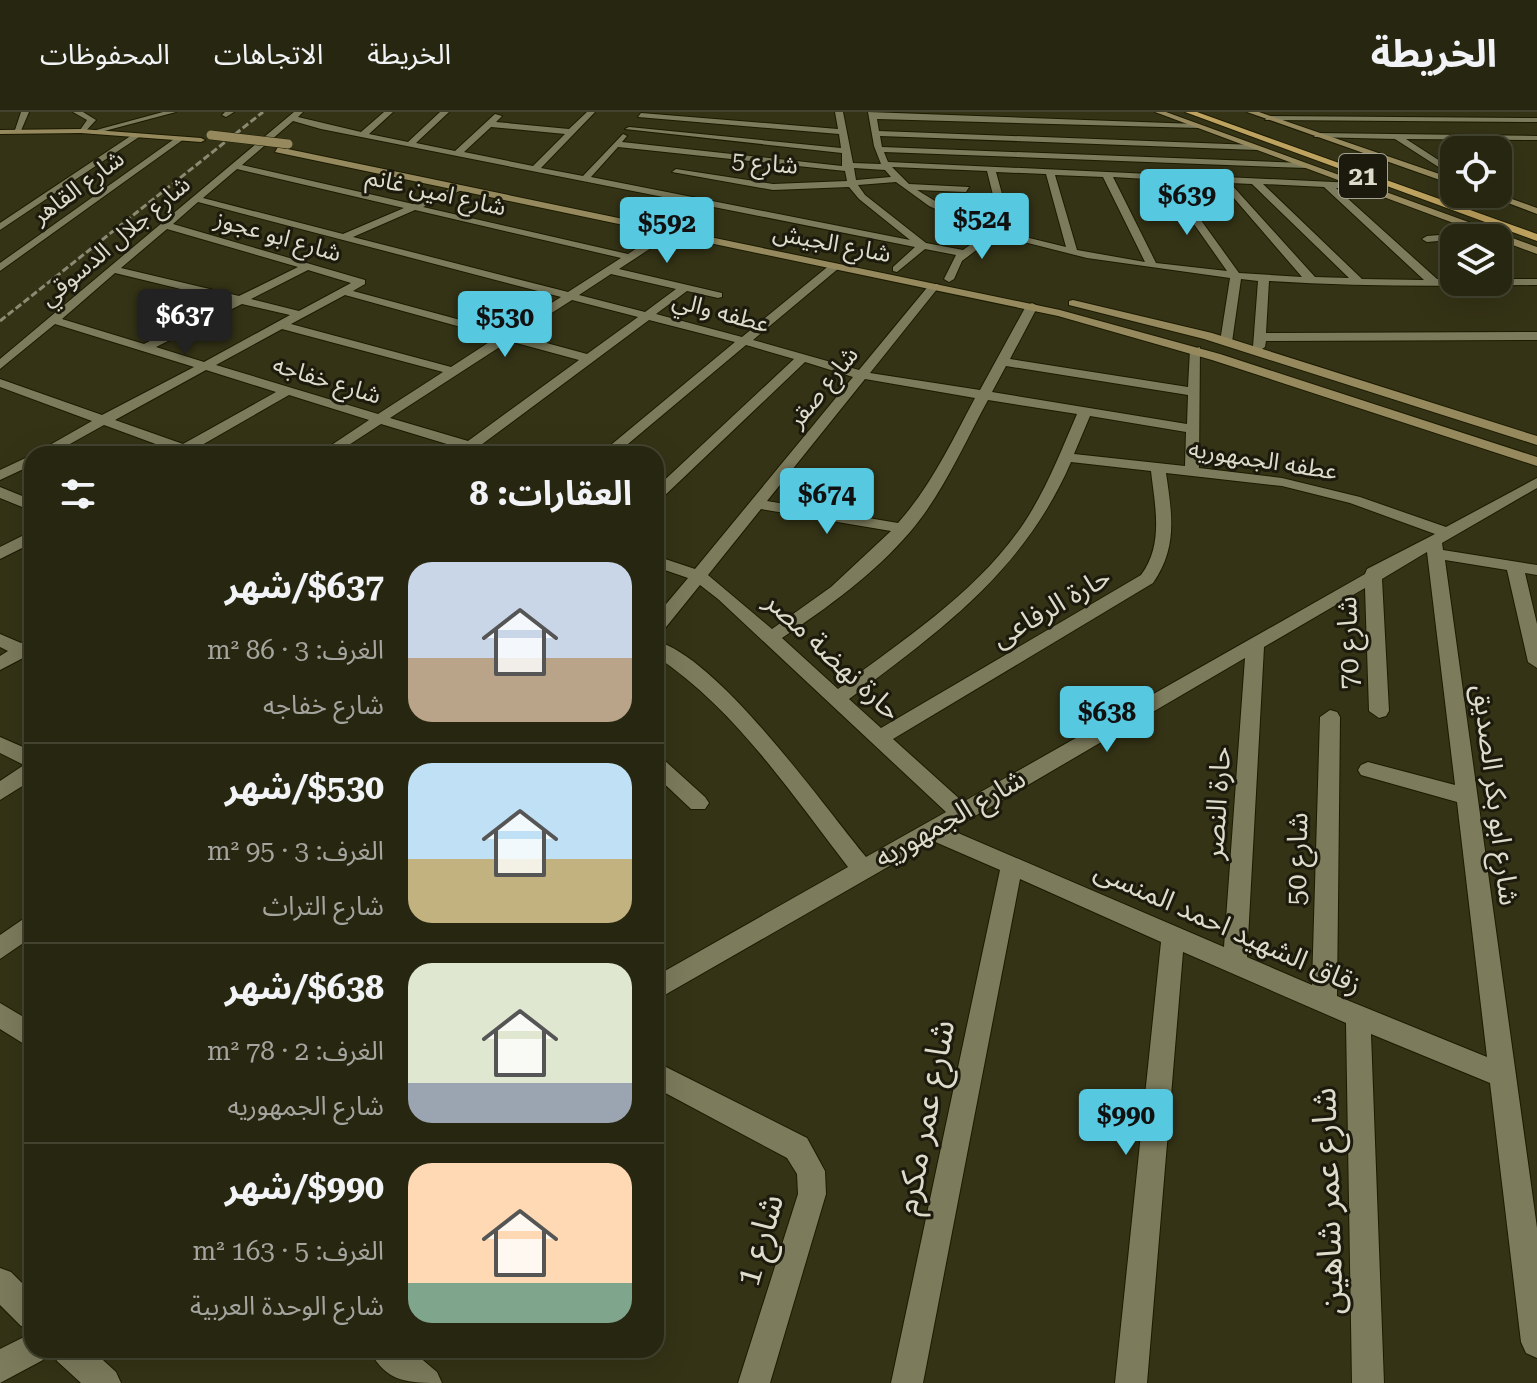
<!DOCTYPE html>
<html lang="ar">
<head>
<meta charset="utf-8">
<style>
  :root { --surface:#272610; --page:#33321e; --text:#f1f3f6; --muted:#a4a59f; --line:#434330; --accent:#56c9e1 }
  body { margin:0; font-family:"Roboto Serif","Noto Sans Arabic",serif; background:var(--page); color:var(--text); direction:rtl; height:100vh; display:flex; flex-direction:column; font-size:30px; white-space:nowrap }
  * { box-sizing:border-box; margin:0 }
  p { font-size:26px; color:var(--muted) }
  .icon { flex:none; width:44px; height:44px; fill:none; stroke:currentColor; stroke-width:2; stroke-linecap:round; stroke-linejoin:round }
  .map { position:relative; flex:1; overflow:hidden; direction:ltr }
  .details { position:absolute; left:24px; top:334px; width:640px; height:912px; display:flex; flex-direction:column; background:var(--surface); border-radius:24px; box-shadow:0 8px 32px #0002,0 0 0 2px var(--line); direction:rtl }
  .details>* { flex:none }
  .buttons { position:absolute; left:1440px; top:24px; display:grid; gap:16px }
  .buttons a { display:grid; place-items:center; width:72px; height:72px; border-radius:16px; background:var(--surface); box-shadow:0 8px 32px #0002,0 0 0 2px var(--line); font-size:40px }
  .price { position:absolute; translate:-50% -68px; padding:0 18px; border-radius:8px; background:var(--accent); color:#111; font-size:26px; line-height:52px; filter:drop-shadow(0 2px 4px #0008) }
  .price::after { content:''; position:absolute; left:50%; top:48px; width:24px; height:18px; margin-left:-12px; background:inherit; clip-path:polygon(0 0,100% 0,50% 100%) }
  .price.selected { background:#222; color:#fff }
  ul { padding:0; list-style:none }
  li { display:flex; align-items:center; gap:24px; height:200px; padding:0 32px }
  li+li { border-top:2px solid var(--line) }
  li span { display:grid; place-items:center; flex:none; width:224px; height:160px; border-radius:24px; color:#555 }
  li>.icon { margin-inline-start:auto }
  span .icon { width:96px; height:96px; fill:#fffc; stroke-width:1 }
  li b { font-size:34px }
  h2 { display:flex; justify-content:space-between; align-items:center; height:96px; padding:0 32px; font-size:34px }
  header { display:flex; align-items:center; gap:48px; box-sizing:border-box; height:112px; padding:0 40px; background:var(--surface); border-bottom:2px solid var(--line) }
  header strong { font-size:38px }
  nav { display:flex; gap:44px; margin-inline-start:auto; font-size:28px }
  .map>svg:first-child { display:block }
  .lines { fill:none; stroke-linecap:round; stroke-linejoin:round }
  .minor-casing { stroke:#1c1b00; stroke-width:2 }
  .secondary-casing { stroke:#1c1b00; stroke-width:2 }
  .trunk-casing { stroke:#1c1b00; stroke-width:2 }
  .minor { fill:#7c7b5c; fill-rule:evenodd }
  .secondary { fill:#95895d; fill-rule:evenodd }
  .trunk { fill:#bea25f; fill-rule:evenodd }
  .rail { stroke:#8b8a73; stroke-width:3; stroke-dasharray:7 3; stroke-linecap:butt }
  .secondary-bridge-casing { stroke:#1c1b00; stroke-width:10; stroke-linecap:butt }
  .secondary-bridge { stroke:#95895d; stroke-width:9 }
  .labels { text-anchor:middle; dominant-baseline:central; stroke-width:6; stroke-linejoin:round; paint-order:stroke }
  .far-street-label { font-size:24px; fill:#dddccb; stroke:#1b1a0d }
  .shield { fill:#1b1a0d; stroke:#a3a292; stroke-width:2 }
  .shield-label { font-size:26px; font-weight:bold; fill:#dddccb }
  .street-label { font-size:28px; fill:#dddccb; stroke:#1b1a0d }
  .near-street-label { font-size:34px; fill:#dddccb; stroke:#1b1a0d }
</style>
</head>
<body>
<header>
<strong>الخريطة</strong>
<nav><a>الخريطة</a><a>الاتجاهات</a><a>المحفوظات</a></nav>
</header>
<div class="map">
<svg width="1537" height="1271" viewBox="0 0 1537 1271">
  <rect width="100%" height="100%" fill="#343316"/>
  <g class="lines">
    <g class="minor-casing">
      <g id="minor">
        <path d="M21 0H29L20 21H14Z"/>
        <path d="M73 0H83L96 8 84 21H78L87 8Z"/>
        <path d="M163 0H176L93 22 89 20Z"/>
        <path d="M225 0H234L226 5 222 3Z"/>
        <path d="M294 0H303L298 5 361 20 384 0H393L369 22 408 30 440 0H449L416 31 455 39 495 2 502 4 496 10 569 17 587 0H595L541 56 583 64 623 22 627 24 622 30 842 54V41L625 17 629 15 841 36 839 22 638 5 641 1 838 17 835 0H843L853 51 881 52 874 34 868 0 1196 12 1199 16 877 7 879 19 1254 33 1257 38 880 24 882 35 1303 51 1306 56 884 40 888 50 1215 65 1213 62 1217 59 1225 65 1355 71 1358 76H1336L1437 167 1498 170V167H1537V173C1447 174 1358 175 1269 169L1266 221 1537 220V228L1266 229 1265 235 1259 239 1253 235 1258 169 1241 167 1232 230 1226 234 1220 230 1230 166 1087 146 996 123 962 149 954 167 949 170 944 167 956 143 925 137 897 160 893 159V155L915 135 321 17 293 9 242 53 413 92 459 73 462 78 423 95 628 142 663 119H671V123L619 157 722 181V185L718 186 687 179 656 202 742 225 831 152H839V156L753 228 859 258 930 172H938V176L870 261 980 278 1026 194 1032 191 1038 194 1010 247 1188 275 1190 238 1200 235 1199 356 1282 366 1360 385 1446 415 1537 366V376L1442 431 1443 438 1537 453V463L1525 461 1537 512V556L1528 550 1507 458 1445 448 1537 1116V1246L1526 1241 1521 1230 1490 971 1371 922 1384 1271H1352L1346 911 1183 840 1147 1271H1115L1161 830 1020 767 923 1271H891L1000 758 933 729 656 888V864L848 755C790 680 736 598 656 544V529C719 546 823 693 866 745L946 700 718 487 700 473 662 520 656 522V504L688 466 656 455V444L695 457 853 265 805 250 661 387 656 389V376L794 247 746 233 616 342H600L735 230 649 208 481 333 503 342 473 339 459 342 460 336 381 312 335 342H318L369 308 289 283 195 337 203 342H169L172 338 104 313 52 342H34L92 309 0 275V267L102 303 194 255 55 212 0 257V247ZM491 15 565 22 533 54 464 40ZM618 35 845 59 847 69 773 72 676 57 672 60 773 78 849 75 859 87 910 128 591 65ZM892 55 987 59 1002 119 953 100 917 78 966 80 969 75 909 72ZM854 56 885 58 891 65 856 68ZM237 57 404 96 343 122 203 86ZM996 60 1046 62 1066 135 1013 122ZM1055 63 1103 65 1145 150 1077 138ZM1113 65 1163 68 1227 159 1156 151ZM1172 68 1220 70 1302 165 1239 161ZM896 70 929 94 987 121 963 138 926 131 865 83 858 73ZM1230 71 1252 72 1349 166 1315 165ZM1263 72 1324 75 1424 168 1362 167ZM198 90 561 185 505 220 353 179 365 172V168L173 112ZM415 98 621 146 568 180 353 125ZM167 117 298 155 239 184 121 156ZM308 158 351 171 299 199 251 187ZM115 161 230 189 144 232 62 207ZM611 162 676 177 645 200 579 183ZM345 183 497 225 451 255 291 212ZM572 188 638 205 587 242 517 223ZM242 192 290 203 204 250 156 235ZM282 217 443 260 378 302 216 253ZM509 229 579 248 468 329 390 306ZM1006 254 1188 283 1187 312 992 280ZM206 258 276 280 183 332 115 308ZM865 267 975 286C952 329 931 374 898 411L767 389ZM988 288 1077 302C1061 339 1047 376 1024 411 977 481 904 527 838 577L782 526C827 496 875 461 910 420 942 383 964 332 988 288ZM1090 304 1186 320 1185 354 1074 342ZM1071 350 1151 359C1155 395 1164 432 1141 463L881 616 849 587C941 518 1024 459 1071 350ZM1166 361 1282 374 1350 391 1435 422 1367 457 1365 462 963 690 893 627 1153 471C1178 435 1172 402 1166 361ZM761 397 891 419 831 475 772 517 708 463ZM1427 440 1455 673 1368 650 1361 653 1358 658 1361 663 1457 690 1487 945 1337 884 1340 605 1337 600 1330 598 1320 605 1312 873 1247 845 1264 535 1365 476 1369 599 1379 606 1386 604 1389 599 1382 467ZM1245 546 1224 835 951 718Z"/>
        <path d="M1268 4 1537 6V10L1265 8Z"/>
        <path d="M1317 21 1537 24V28L1406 27 1454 58V65L1395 27 1314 25Z"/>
        <path d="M132 23 139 25 0 118V111Z"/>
        <path d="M177 25 184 27 0 159V151Z"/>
        <path d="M1490 119 1494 120V124L1427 130 1422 127 1427 124Z"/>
        <path d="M32 343V353L0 368V358Z"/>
        <path d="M0 375 32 388V399L0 386Z"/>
        <path d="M32 419V431L0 447V435Z"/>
        <path d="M0 522 21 531 32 526V549L23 546 0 558V544L8 539 0 535Z"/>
        <path d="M0 625 32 639V668L0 688V669L24 653 0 641Z"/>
        <path d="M656 645 663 647 705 685 709 691 705 697H691L656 664Z"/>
        <path d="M32 801V825L0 847V823Z"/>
        <path d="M0 891 32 910V937L0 917Z"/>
        <path d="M656 950 807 1026 825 1059 826 1082 770 1271H738L798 1082 797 1062 787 1046 656 976Z"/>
        <path d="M0 1156 11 1160 32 1181V1218L21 1214 0 1193Z"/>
        <path d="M32 1221V1238H47L43 1248 0 1271V1237Z"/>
        <path d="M52 1238H92L116 1260 121 1271H81L57 1249Z"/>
        <path d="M370 1238H411L437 1260 442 1271C410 1271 385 1271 370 1238Z"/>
      </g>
    </g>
    <g class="secondary-casing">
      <g id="secondary">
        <path d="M1155 0H1166L1537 135V142Z"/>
        <path d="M1247 0H1259L1454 67V73Z"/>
        <path d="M81 17 201 26 205 28 201 30 81 21 0 22V18Z"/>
        <path d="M278 35 1060 198 1220 242 1537 345V354L1212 248 1058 204 275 40Z"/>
        <path d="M1484 82H1498L1537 96V102Z"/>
        <path d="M1073 188 1212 221 1537 324V333L1204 227 1069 193V189Z"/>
      </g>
    </g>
    <g class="trunk-casing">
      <path id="trunk" d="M1185 0H1197L1537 122V129Z"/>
    </g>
    <use href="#minor" class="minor"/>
    <use href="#secondary" class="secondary"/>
    <use href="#trunk" class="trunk"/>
    <path class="rail" d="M0 209 263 0"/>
    <g class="secondary-bridge-casing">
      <path id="secondary-bridge" d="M211 23 288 32"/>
    </g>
    <use href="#secondary-bridge" class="secondary-bridge"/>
  </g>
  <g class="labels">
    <g class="far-street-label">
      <text transform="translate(765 51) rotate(5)">شارع 5</text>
      <text transform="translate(78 75) rotate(-36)">شارع القاهر</text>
      <text transform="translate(436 80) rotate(13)">شارع امين غانم</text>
      <text transform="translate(278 124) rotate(16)">شارع ابو عجوز</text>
      <text transform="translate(115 129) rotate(-40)">شارع جلال الدسوقي</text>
      <text transform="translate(832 131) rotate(11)">شارع الجيش</text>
      <text transform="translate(721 200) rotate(15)">عطفه والي</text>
      <text transform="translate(327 268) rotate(17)">شارع خفاجه</text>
      <text transform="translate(823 275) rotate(-51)">شارع صقر</text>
      <text transform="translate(1263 348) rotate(9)">عطفه الجمهوريه</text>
    </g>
    <rect class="shield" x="1339" y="42" width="48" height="44" rx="6"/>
    <g class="shield-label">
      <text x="1363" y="64">21</text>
    </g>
    <g class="street-label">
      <text transform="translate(1051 495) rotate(-30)">حارة الرفاعى</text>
      <text transform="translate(1348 531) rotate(-92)">شارع 70</text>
      <text transform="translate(833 544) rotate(43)">حارة نهضة مصر</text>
      <text transform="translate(1496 683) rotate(83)">شارع ابو بكر الصديق</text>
      <text transform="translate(1217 691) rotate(-86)">حارة النصر</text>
      <text transform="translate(950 706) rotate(-30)">شارع الجمهوريه</text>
      <text transform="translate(1297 747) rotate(-89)">شارع 50</text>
      <text transform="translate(1228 815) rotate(24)">زقاق الشهيد احمد المنسى</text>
    </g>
    <g class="near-street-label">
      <text transform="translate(924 1005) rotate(-79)">شارع عمر مكرم</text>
      <text transform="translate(1327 1089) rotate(-92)">شارع عمر شاهين</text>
      <text transform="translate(759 1128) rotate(-74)">شارع 1</text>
    </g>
  </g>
</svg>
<div class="buttons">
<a><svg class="icon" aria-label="locate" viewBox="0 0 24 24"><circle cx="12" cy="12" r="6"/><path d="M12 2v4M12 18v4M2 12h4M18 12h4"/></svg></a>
<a><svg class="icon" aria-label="layers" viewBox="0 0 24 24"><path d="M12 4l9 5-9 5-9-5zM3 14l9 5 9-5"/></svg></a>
</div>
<b class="price" style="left:1187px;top:125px">$639</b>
<b class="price" style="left:982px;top:149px">$524</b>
<b class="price" style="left:667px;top:153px">$592</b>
<b class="price selected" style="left:185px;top:245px">$637</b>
<b class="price" style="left:505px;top:247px">$530</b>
<b class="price" style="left:827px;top:424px">$674</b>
<b class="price" style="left:1107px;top:642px">$638</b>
<b class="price" style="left:1126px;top:1045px">$990</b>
<section class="details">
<h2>العقارات: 8<svg class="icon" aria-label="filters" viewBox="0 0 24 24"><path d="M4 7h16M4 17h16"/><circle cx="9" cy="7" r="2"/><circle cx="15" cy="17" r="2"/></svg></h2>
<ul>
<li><span style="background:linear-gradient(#c9d6e8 60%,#b9a48a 0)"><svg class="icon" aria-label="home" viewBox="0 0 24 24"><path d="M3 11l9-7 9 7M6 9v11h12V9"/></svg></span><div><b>$637/شهر</b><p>الغرف: 3 · 86 m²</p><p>شارع خفاجه</p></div></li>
<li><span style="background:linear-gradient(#bfe0f5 60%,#c2b280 0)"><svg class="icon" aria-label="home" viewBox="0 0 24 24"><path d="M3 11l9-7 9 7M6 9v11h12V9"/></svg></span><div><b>$530/شهر</b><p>الغرف: 3 · 95 m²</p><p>شارع التراث</p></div></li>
<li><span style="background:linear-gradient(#dfe7d0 75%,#9aa5b1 0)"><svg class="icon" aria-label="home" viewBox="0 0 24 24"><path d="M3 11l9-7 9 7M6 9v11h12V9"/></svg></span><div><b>$638/شهر</b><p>الغرف: 2 · 78 m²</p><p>شارع الجمهوريه</p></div></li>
<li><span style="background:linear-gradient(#ffd9b3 75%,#7fa58c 0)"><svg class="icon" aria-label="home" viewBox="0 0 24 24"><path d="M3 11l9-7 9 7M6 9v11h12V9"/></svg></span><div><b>$990/شهر</b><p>الغرف: 5 · 163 m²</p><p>شارع الوحدة العربية</p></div></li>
</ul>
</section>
</div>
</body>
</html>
